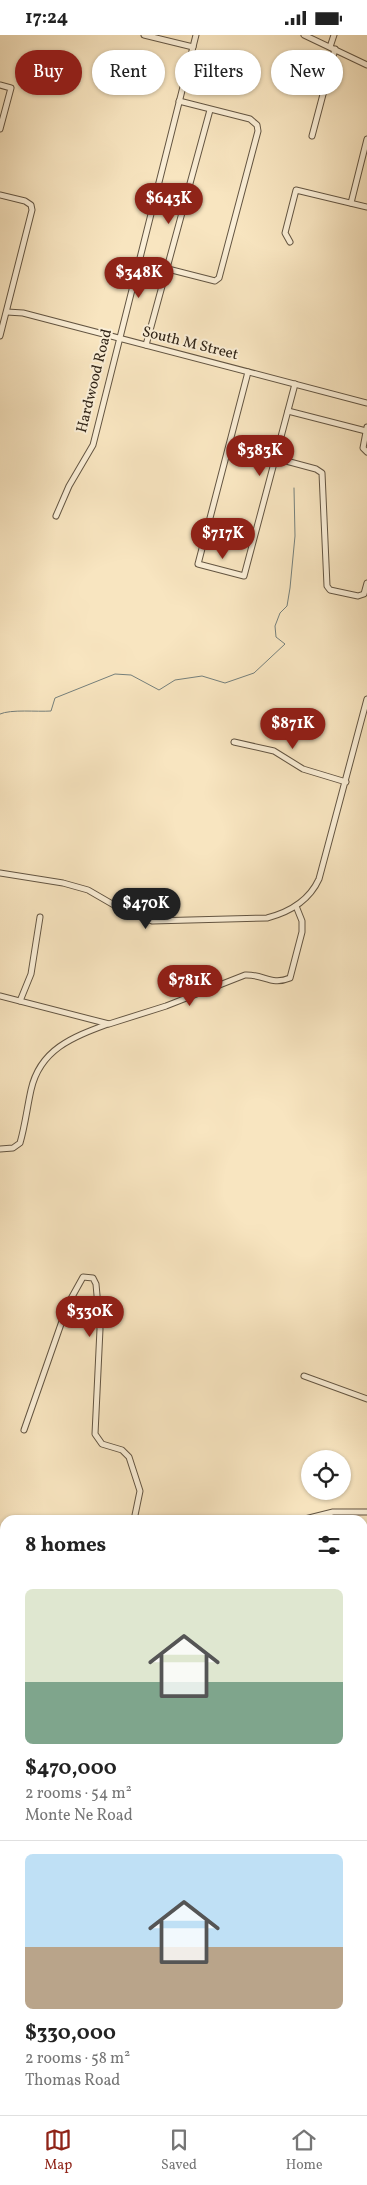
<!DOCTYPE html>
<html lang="en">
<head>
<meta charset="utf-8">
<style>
  :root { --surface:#fff; --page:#f6f6f6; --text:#222; --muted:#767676; --line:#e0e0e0; --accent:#8f2418 }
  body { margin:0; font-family:Vollkorn,serif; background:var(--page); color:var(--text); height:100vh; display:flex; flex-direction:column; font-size:19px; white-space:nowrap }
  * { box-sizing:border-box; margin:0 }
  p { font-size:16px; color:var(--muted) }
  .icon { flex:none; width:28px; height:28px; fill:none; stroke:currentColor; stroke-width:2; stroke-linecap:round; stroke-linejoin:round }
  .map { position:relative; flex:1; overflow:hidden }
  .details { position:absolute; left:0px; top:1480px; width:368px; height:600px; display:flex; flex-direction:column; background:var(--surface); border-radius:15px 15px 0 0; box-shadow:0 1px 4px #0004 }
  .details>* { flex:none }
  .hud { position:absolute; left:15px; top:15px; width:338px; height:45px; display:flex; gap:10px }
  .controls { position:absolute; left:301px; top:1415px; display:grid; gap:10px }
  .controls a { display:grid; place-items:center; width:50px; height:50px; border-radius:50%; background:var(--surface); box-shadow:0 1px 4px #0004; font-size:25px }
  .price { position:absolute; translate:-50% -42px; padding:0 11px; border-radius:18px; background:var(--accent); color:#fff; font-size:16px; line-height:32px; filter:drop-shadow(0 1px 2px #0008) }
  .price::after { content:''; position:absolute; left:50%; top:30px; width:15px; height:11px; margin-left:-8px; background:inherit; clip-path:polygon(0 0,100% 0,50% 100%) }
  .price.active { background:#222; color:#fff }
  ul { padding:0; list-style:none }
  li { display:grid; align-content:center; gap:10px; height:265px; padding:0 25px }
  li+li { border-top:1px solid var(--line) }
  li span { display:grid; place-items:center; height:155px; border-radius:8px; color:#555 }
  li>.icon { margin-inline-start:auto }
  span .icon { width:90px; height:90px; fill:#fffc; stroke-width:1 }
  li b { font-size:21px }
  h2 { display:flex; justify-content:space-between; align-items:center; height:60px; padding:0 25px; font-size:21px }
  .pill { padding:0 18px; border-radius:22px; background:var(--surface); box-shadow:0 1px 4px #0004; font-size:18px; line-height:45px }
  .pill.active { background:var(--accent); color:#fff }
  .status { display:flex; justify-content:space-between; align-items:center; height:35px; padding:0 25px; background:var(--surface); direction:ltr }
  .status svg { height:14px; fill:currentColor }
  .tabs { display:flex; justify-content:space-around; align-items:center; height:70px; border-top:1px solid var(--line); background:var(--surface); font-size:14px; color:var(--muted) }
  .tabs a { display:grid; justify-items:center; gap:2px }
  .tabs .active { color:var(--accent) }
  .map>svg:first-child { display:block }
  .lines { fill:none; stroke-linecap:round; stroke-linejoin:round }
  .stream { stroke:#75807c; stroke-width:1 }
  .minor-casing { stroke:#635542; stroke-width:7 }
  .minor { stroke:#faeed6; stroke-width:5 }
  .labels { text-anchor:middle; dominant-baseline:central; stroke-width:4; stroke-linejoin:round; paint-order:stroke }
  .street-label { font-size:15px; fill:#312518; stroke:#faeed6 }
</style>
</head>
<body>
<div class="status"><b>17:24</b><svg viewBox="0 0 49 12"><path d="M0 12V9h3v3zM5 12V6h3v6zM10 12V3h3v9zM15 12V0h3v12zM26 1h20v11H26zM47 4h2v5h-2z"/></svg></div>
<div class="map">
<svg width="367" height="2080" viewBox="0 0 367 2080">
  <rect width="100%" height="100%" fill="#f8e5c0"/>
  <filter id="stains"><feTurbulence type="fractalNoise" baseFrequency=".004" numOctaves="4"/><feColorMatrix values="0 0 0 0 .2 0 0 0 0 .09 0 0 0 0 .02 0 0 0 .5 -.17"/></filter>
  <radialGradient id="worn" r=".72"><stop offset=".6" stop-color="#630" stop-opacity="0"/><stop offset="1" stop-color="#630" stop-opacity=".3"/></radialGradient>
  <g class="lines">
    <g class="stream">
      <path d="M0 679C11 674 37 677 51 676L55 663 115 639 131 640 159 655 175 645 202 641 225 648 254 638 285 609 276 602 275 591 280 578 287 571 290 553 295 501 294 453"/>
      <path d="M362 1842 367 1843"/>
      <path d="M0 1975 5 1971"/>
      <path d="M0 2028 5 2032"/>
      <path d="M25 2075 26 2080"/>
    </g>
    <g class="minor-casing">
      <g id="minor">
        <path d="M144 0 193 12"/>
        <path d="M304 0 367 30"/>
        <path d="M330 12 334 0"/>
        <path d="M0 50 11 53 0 94"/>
        <path d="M312 101 335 14"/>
        <path d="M0 160 25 166 31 170 32 175 0 301"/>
        <path d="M351 168 367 104"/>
        <path d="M290 207 285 198 296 155 367 172"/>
        <path d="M168 234 215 246 219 243 258 96 257 90 250 84 179 66"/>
        <path d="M7 277 23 278 367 368"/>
        <path d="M146 310 210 75"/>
        <path d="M248 337 198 529 244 541 295 349"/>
        <path d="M288 376 366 396"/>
        <path d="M367 392 363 413 367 417"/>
        <path d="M275 423 316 434 322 438 327 551 330 555 358 561 364 559 367 548"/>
        <path d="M56 481 69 451 93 410 196 0"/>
        <path d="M234 707 274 716 303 734 346 747"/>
        <path d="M0 838 63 848 88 855 126 877 152 886 267 883C290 877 309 866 319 844L367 664"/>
        <path d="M0 961 109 989 166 971 245 940C264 939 271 951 290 943L302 897V886L296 871"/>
        <path d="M20 966 31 939 40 882"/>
        <path d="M0 1114 13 1113 20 1108C25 1091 27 1073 31 1055 40 1014 73 1002 108 989"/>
        <path d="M304 1341 367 1364"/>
        <path d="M24 1395 68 1269 83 1242 93 1243 96 1249 100 1294 95 1399 102 1409 122 1415 129 1422 140 1456 134 1485"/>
        <path d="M301 1485 333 1477H367"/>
        <path d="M0 1518 5 1529"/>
        <path d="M0 1598 5 1589"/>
        <path d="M362 1646 367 1644"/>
        <path d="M0 1982 5 1978"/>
      </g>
    </g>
    <use href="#minor" class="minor"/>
  </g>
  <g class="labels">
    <g class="street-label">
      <text transform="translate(190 309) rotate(14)">South M Street</text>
      <text transform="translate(95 346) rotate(-76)">Hardwood Road</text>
    </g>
  </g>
  <rect width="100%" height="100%" filter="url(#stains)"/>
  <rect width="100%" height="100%" fill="url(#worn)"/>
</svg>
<div class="controls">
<a><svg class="icon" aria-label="locate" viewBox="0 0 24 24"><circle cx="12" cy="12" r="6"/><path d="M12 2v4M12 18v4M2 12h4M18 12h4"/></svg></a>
</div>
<b class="price" style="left:169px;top:190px">$643K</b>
<b class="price" style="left:139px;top:264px">$348K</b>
<b class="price" style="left:260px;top:442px">$383K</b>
<b class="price" style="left:223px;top:525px">$717K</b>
<b class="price" style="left:293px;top:715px">$871K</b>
<b class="price active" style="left:146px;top:895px">$470K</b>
<b class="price" style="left:190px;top:972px">$781K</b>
<b class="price" style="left:90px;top:1303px">$330K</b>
<div class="hud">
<a class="pill active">Buy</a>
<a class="pill">Rent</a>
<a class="pill">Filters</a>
<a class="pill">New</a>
</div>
<section class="details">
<h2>8 homes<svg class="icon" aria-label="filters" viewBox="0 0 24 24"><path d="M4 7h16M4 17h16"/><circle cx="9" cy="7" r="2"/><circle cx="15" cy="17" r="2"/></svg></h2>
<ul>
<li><span style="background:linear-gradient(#dfe7d0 60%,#7fa58c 0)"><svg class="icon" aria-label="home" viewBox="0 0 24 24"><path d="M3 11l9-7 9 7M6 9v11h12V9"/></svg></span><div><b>$470,000</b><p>2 rooms · 54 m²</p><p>Monte Ne Road</p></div></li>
<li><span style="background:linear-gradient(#bfe0f5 60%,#b9a48a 0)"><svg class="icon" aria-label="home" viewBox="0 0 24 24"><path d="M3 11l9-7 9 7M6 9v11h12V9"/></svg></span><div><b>$330,000</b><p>2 rooms · 58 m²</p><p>Thomas Road</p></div></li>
</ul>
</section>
</div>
<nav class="tabs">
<a class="active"><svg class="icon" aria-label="map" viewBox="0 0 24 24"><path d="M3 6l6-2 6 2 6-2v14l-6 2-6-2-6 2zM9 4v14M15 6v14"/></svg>Map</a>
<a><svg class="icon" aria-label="saved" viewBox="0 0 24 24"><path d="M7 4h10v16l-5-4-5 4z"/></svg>Saved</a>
<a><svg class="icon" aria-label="home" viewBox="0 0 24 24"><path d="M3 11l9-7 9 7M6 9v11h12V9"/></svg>Home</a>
</nav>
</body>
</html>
